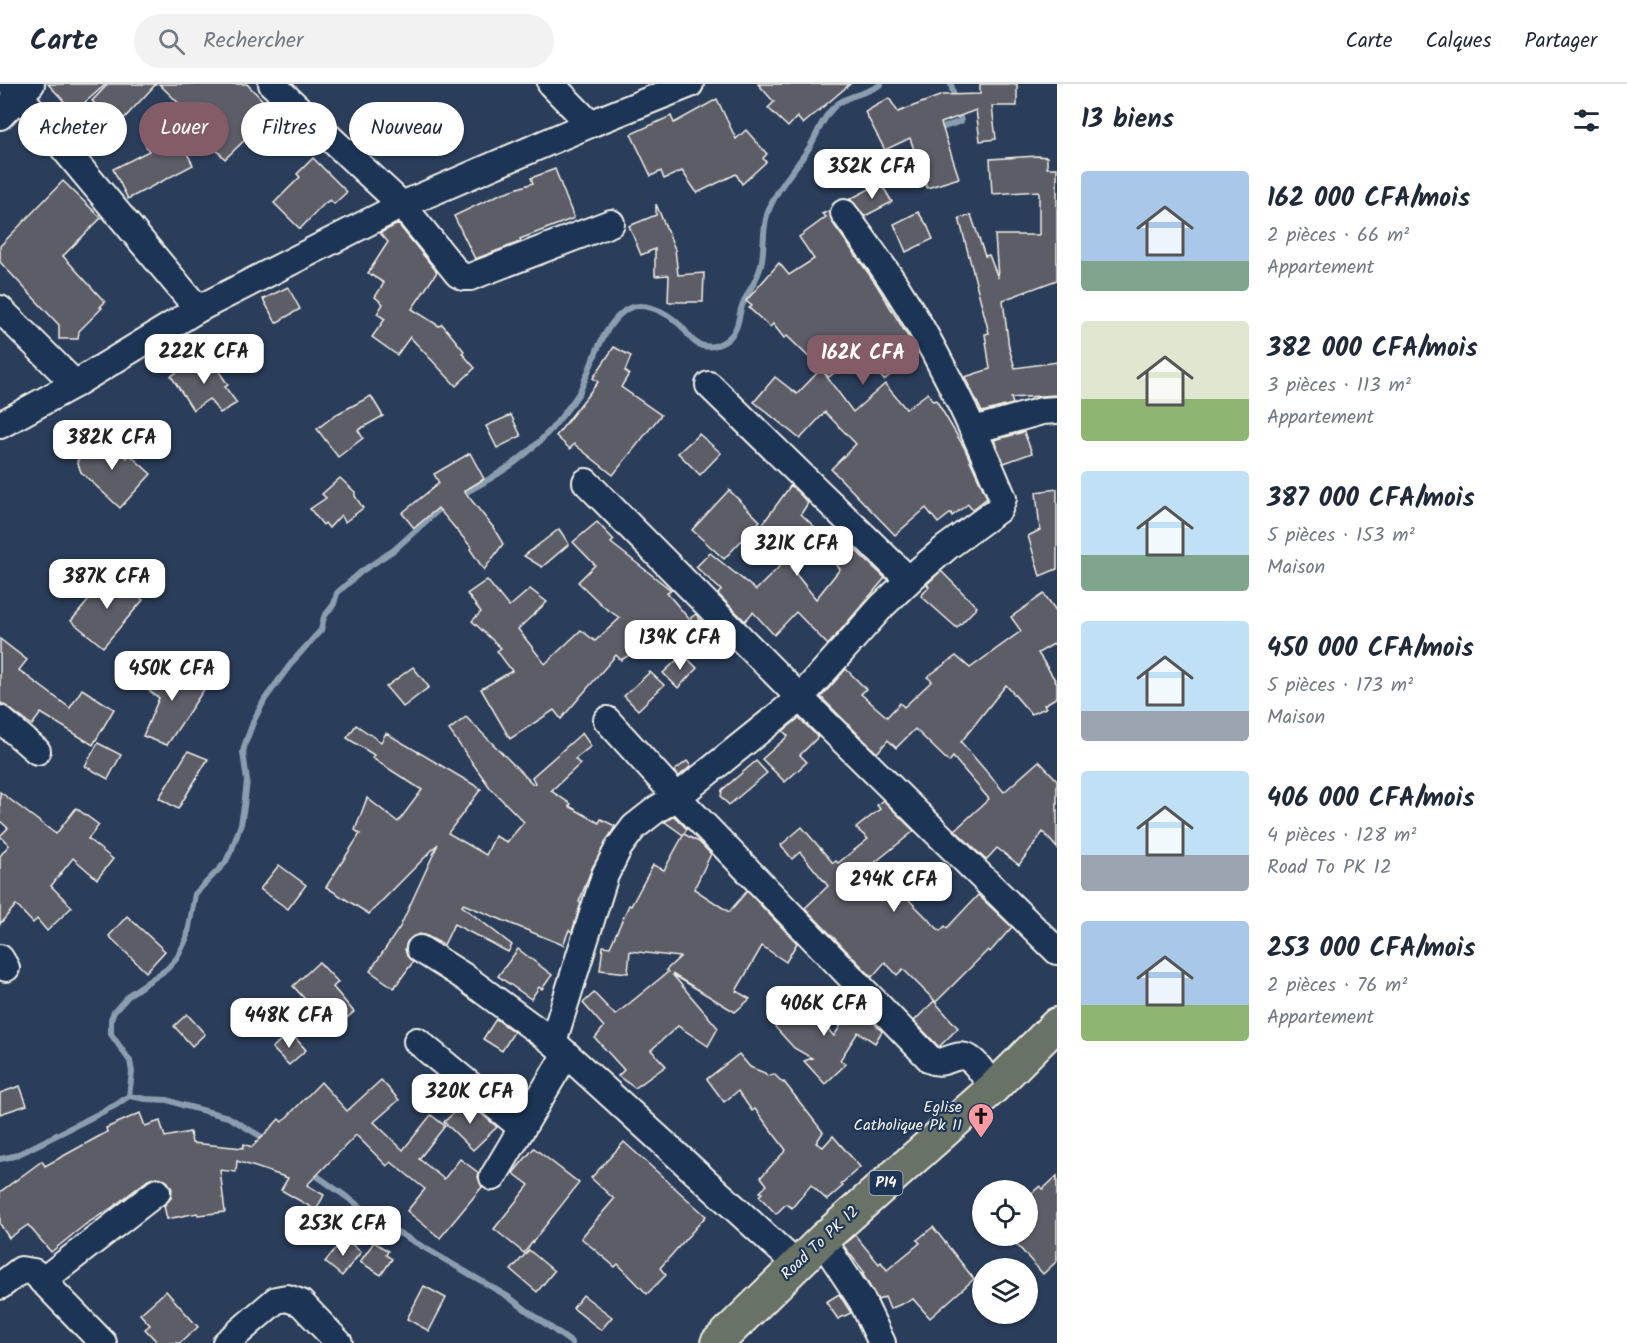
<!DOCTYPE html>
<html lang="fr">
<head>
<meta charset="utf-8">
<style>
  :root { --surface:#fff; --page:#f2f2f3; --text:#1f2937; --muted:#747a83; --line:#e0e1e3; --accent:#845c67 }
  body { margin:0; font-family:Kalam,sans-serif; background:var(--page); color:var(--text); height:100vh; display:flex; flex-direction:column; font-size:22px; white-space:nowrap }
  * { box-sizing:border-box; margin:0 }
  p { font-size:20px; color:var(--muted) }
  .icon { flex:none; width:33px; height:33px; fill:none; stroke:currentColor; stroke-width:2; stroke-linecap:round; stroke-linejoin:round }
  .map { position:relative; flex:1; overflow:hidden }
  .sheet { display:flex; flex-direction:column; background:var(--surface); width:570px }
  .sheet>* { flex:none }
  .top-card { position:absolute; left:18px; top:18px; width:570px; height:54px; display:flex; gap:12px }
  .buttons { position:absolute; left:972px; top:1096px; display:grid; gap:12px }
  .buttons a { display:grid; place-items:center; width:66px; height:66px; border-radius:50%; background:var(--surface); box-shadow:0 2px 4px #0004; font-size:30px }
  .price { position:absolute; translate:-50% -51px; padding:0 14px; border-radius:12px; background:#fff; color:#222; font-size:20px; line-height:39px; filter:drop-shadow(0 2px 3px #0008) }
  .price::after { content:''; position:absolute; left:50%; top:36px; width:18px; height:14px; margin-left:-9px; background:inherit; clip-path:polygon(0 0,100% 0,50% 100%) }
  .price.selected { background:var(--accent); color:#fff }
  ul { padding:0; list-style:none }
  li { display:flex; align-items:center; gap:18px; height:150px; padding:0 24px }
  li span { display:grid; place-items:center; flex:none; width:168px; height:120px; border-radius:6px; color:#555 }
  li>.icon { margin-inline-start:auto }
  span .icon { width:72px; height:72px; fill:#fffc; stroke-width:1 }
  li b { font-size:26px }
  h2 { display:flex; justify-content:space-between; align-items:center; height:72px; padding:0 24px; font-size:26px }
  .tag { padding:0 21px; border-radius:27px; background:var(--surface); box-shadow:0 2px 4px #0004; font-size:21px; line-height:54px }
  .tag.selected { background:var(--accent); color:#fff }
  header { display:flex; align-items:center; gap:36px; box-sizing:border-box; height:84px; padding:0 30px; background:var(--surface); border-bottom:2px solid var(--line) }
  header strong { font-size:28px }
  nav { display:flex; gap:33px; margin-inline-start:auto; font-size:21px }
  .search { width:420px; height:54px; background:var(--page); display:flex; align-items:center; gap:15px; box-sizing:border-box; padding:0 21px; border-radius:33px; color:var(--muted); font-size:22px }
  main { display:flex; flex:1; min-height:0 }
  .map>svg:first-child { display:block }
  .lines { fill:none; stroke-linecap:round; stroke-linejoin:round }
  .stream { stroke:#8b9eb0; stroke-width:6 }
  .building { fill:#5d5d67; stroke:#f4f1e8; stroke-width:1.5 }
  .minor-casing { stroke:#f4f1e8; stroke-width:30 }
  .major-casing { stroke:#f4f1e8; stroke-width:36 }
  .minor { stroke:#1d3557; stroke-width:26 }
  .major { stroke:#697266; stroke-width:32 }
  .labels { text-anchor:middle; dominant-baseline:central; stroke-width:4.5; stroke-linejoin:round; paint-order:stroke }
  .shield { fill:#1d3557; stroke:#b4b9bc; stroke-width:1.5 }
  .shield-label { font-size:15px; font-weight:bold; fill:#f4f1e8 }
  .poi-label { font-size:16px; fill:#f4f1e8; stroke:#1d3557; text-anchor:end }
  .street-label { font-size:16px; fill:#f4f1e8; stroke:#1d3557 }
</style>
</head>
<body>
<header>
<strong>Carte</strong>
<div class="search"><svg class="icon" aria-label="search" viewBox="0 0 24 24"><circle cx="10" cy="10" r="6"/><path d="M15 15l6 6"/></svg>Rechercher</div>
<nav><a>Carte</a><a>Calques</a><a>Partager</a></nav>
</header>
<main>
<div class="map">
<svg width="1057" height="1259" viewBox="0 0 1057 1259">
  <rect width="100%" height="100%" fill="#2a3d5a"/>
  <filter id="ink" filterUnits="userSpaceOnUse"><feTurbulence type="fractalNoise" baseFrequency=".0167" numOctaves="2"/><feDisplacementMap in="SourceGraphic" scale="12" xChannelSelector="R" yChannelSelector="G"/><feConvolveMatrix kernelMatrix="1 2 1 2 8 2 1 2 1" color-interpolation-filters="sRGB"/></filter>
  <g filter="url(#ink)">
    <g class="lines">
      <g class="stream">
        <path d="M951 0 955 17"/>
        <path d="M936 46 961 37 958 27"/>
        <path d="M459 412C501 390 533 370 562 332 568 324 575 316 580 307 592 282 601 245 623 228 640 214 667 228 680 241 686 246 689 254 695 258 708 268 726 260 734 248 739 240 739 230 742 222 747 208 758 196 761 181 765 165 762 148 767 131 775 106 793 88 807 67 817 53 821 35 833 24 846 10 867 11 881 0"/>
        <path d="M129 1012 146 1015 168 1016 182 1021 228 1033 267 1056"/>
        <path d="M0 1075 14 1072 25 1067 116 1021 129 1012 132 988 130 977 111 950V935L114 928 130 910 167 885 177 874 187 854 195 810 225 779 232 765 241 740 244 722 247 697 243 668 245 660 254 636 265 615 293 577 321 546 324 533 334 520 337 509 362 487 394 466 445 420"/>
        <path d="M310 1087 389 1143 507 1212 572 1259"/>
      </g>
    </g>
    <g class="building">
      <path d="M48 0H106L74 28Z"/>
      <path d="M108 0H156L118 41 92 17Z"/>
      <path d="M159 0H247L274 28 225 75 186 34 191 31Z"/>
      <path d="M758 0H850L803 40 797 33 788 43 768 24 774 18Z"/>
      <path d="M980 0H1017V22H992L996 55 980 57 976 26 941 39 959 94 927 104 910 54 885 66 865 28 889 14 898 28 942 11 980 10Z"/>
      <path d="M717 15 736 55 746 46 767 70 763 74 766 78 742 100 736 90 697 109 682 87 664 95 661 87 651 92 631 50 671 32 674 39Z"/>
      <path d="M172 40 193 81 128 115 113 85 149 67 142 55Z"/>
      <path d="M1037 72 1047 73V84H1057V196L1003 216 1009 264 1015 284 1057 278V311L1011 314 1013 320 982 328 965 293 990 285 985 250 989 249 959 134 971 131 985 172 989 171 998 194 995 151H1039V107L992 110 990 75Z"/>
      <path d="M313 74 347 108 334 120 330 116 325 119 300 145 274 119 300 93 297 90Z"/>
      <path d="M555 85 574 134 520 155 521 157 515 160 475 175 454 132 500 110 533 99 531 94Z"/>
      <path d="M63 97 101 134 63 172 105 218 100 223 102 224 79 247 78 255H59V241L0 178V162Z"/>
      <path d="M881 99 892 118 865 132 850 115Z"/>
      <path d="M656 120 675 165 678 191 704 189 703 218H668L669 191 655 192V165L641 171 629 142 656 131Z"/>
      <path d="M830 126 832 138 876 200 918 269 884 296 860 268 829 293 821 285 853 328 885 300 906 325 928 309 933 317 936 316 964 363 987 414 972 426 968 420 952 432 951 429 938 439 926 424 895 451 831 385 856 360 825 328 800 355 754 318 775 293 797 310 821 285 787 252 784 254 773 240 770 243 749 224 752 222 746 217 779 179 789 191 814 175 799 153 826 133 822 130Z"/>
      <path d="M918 128 927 141 933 155 906 168 894 140Z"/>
      <path d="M398 140 437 188 412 225 439 242 442 240 464 267 462 269 475 284 456 302 410 253 397 271 372 253 385 235 377 230 383 220 375 213 384 199 368 189 388 158 380 149Z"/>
      <path d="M288 203 300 225 276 239 263 215Z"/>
      <path d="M614 263 631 272 625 287 629 290 621 303 661 331 613 391 574 360 570 365 556 352 598 298 593 294Z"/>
      <path d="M207 269 228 301 225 303 237 319 220 329 209 315 193 326 171 292Z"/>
      <path d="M371 312 383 332 358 346 363 354 338 373 317 345 335 331Z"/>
      <path d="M511 331 521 352 497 364 486 342Z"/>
      <path d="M1024 348 1032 369 1004 379 994 356Z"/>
      <path d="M102 350 127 374 130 371 151 390 120 424 81 388 77 377Z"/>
      <path d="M699 350 721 369 700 391 678 369Z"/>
      <path d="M470 369 484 395 464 407 493 443 503 460 484 486 470 465 472 464 438 424 414 444 402 429 439 399 434 390Z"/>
      <path d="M340 394 355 408V412L363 424 345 438 341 431 329 444 325 439 323 441 310 425 326 414 322 410Z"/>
      <path d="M791 401 808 419 801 430 823 451 791 484 816 515 840 485 837 482 842 475 825 461 836 448 885 494 828 561 796 528 774 551 753 528 745 537 718 510 721 506 696 483 710 469 756 506 784 478 756 449Z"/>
      <path d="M1057 405V485L1040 492 1028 452 1040 446 1036 408Z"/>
      <path d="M729 406 760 437 724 475 692 446Z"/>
      <path d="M597 438 614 456 611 459 671 506 667 509 689 535 696 530 705 543 677 563 662 552 621 576 616 571 561 635 554 626 510 655 481 605 512 587 497 567 501 564 472 537 481 528 467 510 487 496 509 523 530 505 547 518 518 545 545 580 581 546 595 557 620 534 605 524 578 498 595 481 573 458Z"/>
      <path d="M559 445 569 460 542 483 524 472Z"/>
      <path d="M941 487 977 523 957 544 921 512 929 503 927 500Z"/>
      <path d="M112 489 143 516 103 563 71 537Z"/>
      <path d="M1044 510 1057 528V558L1038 569 1057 599V613L1044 621 1046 624 1031 630 1006 601 961 658 1004 708 1039 677 1057 696V764L1043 748 1019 781 997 764 986 776 955 746 989 715 953 673 949 678 915 645 896 664 888 656 877 669 821 613 846 585 866 605 861 610 887 633 900 619 904 623 932 597 927 593 956 572 970 584 1021 547 1011 533Z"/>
      <path d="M0 555 27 576 19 586 70 624 82 605 114 625 93 661 41 629 32 641 0 618Z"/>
      <path d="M683 570 697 584 678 604 663 589Z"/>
      <path d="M166 578 178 586 181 583 207 601 167 661 143 652 159 614 147 605Z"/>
      <path d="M413 583 429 603 403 623 386 603Z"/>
      <path d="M650 588 664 601 638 626 624 612Z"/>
      <path d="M466 633 533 700 535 699 532 693 582 649 591 662 575 675 580 680 551 707 571 720 569 722 599 739 601 735 615 742 592 784 579 818 581 819 572 848 569 846 563 861 463 820 462 822 512 861 508 868 454 840 444 861 427 852 420 850 414 852 407 858 405 865 407 872 413 878 394 904 370 887 400 843 438 760 369 830 326 803 360 750 355 746 367 714 398 738 422 706 372 674 374 671 347 654 356 641 381 658 386 649 481 705 448 749 486 771 495 752 507 758 524 738 491 705 449 646Z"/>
      <path d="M799 634 818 653 800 671 807 678 785 698 762 675 788 652 783 647Z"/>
      <path d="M98 659 121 671 108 695 85 682Z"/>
      <path d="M188 667 208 675 178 725 159 714Z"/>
      <path d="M687 677 691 682 679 692 674 687Z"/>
      <path d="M756 677 767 689 729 721 721 713 722 706Z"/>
      <path d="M0 708 56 750 76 724 99 741 88 755 113 775 97 795 73 774 51 802 72 823 47 847 37 835 33 839 16 821 0 840V772L9 761 0 752 8 744 0 737Z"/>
      <path d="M883 716 914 747 858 792 881 817 887 811 893 816 901 808 940 847 945 842 947 844 978 811 1012 843 990 868 988 866 936 918 903 885 897 891 885 878 872 893 805 824 828 802 800 768 792 775 781 761 802 743 833 779 836 777 838 779 868 755 856 744 880 725 877 721Z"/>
      <path d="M674 732 687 745 683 751 665 738Z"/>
      <path d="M684 750 699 758 711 770 694 805 729 828 747 807 797 859 786 878 762 862 736 907 750 915 735 928 672 890 718 944 708 962 678 942 651 966 666 982 635 1004 618 992 624 986 595 954 604 943 583 919 594 909 615 931 668 888 666 886 680 873 630 867 628 889 600 886 603 862 610 863 629 821 631 822 653 781 664 786Z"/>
      <path d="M279 781 306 801 288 825 260 805Z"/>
      <path d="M127 832 165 867 146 888 109 852Z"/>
      <path d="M518 865 552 891 542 905 539 903 531 915 498 892Z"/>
      <path d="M319 878 338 898 333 903 354 928 331 947 313 927 315 926 293 902Z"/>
      <path d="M790 916 806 926 814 935 817 933 834 952 855 919 882 947 875 959 858 948 840 976 846 980 825 1000 804 977 812 974 794 964 775 943Z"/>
      <path d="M934 917 958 944 939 963 914 937Z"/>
      <path d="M187 930 205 950 192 962 174 942Z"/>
      <path d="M496 935 514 948 502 967 483 955Z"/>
      <path d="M290 948 306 966 289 981 272 964Z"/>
      <path d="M739 970 750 983 765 989 767 992 774 990 783 999 784 998 823 1048 816 1059 823 1063 833 1052 860 1083 841 1100 843 1102 827 1116 811 1101 792 1124 786 1120 776 1130 759 1112 762 1109 760 1108 767 1101 761 1093 786 1066 755 1025 752 1027 738 1007 724 1018 707 995Z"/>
      <path d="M381 996 399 1016 374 1038 403 1066 431 1031 445 1042 419 1075 444 1095 460 1075 479 1089 478 1093 482 1103 440 1154 407 1127 425 1105 391 1078 387 1082 356 1051 307 1101 324 1111 316 1126 281 1106 288 1094 237 1077 236 1088 220 1086 225 1128 198 1131 197 1129 167 1135 164 1122 171 1114 172 1105 168 1098 162 1094 156 1093 148 1096 110 1125 86 1140 51 1168 28 1141 9 1154 0 1140V1108L42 1077 45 1082 107 1048 106 1044 140 1029 145 1042 160 1037 165 1053 190 1048 192 1059 243 1064 244 1060 252 1063 279 1035 282 1038 321 998 347 1027Z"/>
      <path d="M20 1002 27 1021 0 1030V1009Z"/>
      <path d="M466 1017 497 1043 473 1066 444 1038Z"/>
      <path d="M624 1058 706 1132 660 1184 666 1191 647 1210 618 1180 615 1183 581 1154 614 1115 591 1094Z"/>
      <path d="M534 1064 579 1099 524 1169 494 1145 529 1101 513 1089Z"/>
      <path d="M1057 1092V1177L1043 1190 1009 1152H1028V1112L1040 1102 1043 1105Z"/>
      <path d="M933 1143 974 1195 930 1234 913 1215 890 1225 885 1213 878 1216 862 1189 864 1188 843 1161 855 1151 879 1180 881 1178 887 1186 920 1159 917 1156Z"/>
      <path d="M344 1154 361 1168 342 1192 325 1178Z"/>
      <path d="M374 1158 388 1167 386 1171 392 1175 381 1191 360 1178Z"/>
      <path d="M529 1166 554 1187 537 1208 511 1186Z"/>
      <path d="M424 1202 446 1214 429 1247 407 1235Z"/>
      <path d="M166 1207 198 1243 180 1259H158L145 1245 150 1241 140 1230Z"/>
      <path d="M839 1210 851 1229 838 1235 826 1218Z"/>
      <path d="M583 1211 612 1233 601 1246 573 1224Z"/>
    </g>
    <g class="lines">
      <g class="minor-casing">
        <g id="minor">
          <path d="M10 0 198 225"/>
          <path d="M272 0 402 121 458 190 464 193H470L611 139"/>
          <path d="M551 0 590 40"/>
          <path d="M0 32 31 0"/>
          <path d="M0 225 75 300"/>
          <path d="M709 301 909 496"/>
          <path d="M0 341 75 300 198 225 402 121 590 40 690 0"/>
          <path d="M974 346 1042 327 1057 326"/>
          <path d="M586 398 800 614 1057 867"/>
          <path d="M0 635 37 667"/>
          <path d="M607 636 677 713 931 976C945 983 955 967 968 974 978 979 986 995 993 1004"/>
          <path d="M420 865 463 892 553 958 796 1180"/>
          <path d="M0 874 6 884"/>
          <path d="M417 957 522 1044"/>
          <path d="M553 958 605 791 619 763 634 743 657 725 677 713 800 614 882 522 920 486 947 463 999 425 1003 414C972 340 938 267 895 201 879 176 861 153 844 129"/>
          <path d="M493 1093 566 970"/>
          <path d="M822 1156 862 1217 882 1259"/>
          <path d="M42 1197 157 1108"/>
          <path d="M0 1202 21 1186 34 1188 103 1259"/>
          <path d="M226 1259 276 1216 287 1214 301 1219 339 1259"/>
        </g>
      </g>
      <g class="major-casing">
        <path id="major" d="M717 1259 822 1156 993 1004 1057 940"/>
      </g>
      <use href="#minor" class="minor"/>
      <use href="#major" class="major"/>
    </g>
  </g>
  <defs>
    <g id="church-pin" transform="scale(1.35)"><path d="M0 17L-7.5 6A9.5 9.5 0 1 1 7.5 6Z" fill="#ff9aa2" stroke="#1d3557"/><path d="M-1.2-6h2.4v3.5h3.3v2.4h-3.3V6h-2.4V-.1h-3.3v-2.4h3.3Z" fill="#111"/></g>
  </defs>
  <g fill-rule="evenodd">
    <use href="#church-pin" x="981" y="1032"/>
  </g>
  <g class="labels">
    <rect class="shield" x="869.5" y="1087" width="33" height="24" rx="4.5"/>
    <g class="shield-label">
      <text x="886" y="1099">P14</text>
    </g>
    <g class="poi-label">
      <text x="962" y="1023">Eglise<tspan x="962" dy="18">Catholique Pk 11</tspan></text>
    </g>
    <g class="street-label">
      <text transform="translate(820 1159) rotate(-43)">Road To PK 12</text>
    </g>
  </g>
</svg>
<div class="buttons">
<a><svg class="icon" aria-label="locate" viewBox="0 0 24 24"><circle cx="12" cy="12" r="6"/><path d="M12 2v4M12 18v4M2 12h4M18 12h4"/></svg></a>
<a><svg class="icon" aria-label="layers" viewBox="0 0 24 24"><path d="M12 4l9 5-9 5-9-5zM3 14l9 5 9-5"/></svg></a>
</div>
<b class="price" style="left:872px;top:116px">352K CFA</b>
<b class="price" style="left:204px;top:301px">222K CFA</b>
<b class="price selected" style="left:863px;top:302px">162K CFA</b>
<b class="price" style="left:112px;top:387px">382K CFA</b>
<b class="price" style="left:797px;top:493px">321K CFA</b>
<b class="price" style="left:107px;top:526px">387K CFA</b>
<b class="price" style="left:680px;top:587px">139K CFA</b>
<b class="price" style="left:172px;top:618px">450K CFA</b>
<b class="price" style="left:894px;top:829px">294K CFA</b>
<b class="price" style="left:824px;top:953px">406K CFA</b>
<b class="price" style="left:289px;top:965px">448K CFA</b>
<b class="price" style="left:470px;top:1041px">320K CFA</b>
<b class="price" style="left:343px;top:1173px">253K CFA</b>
<div class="top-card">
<a class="tag">Acheter</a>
<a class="tag selected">Louer</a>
<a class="tag">Filtres</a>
<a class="tag">Nouveau</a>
</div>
</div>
<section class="sheet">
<h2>13 biens<svg class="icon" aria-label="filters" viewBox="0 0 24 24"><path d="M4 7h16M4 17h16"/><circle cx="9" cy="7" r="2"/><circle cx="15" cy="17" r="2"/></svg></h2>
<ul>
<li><span style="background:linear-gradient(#a9c7e8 75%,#7fa58c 0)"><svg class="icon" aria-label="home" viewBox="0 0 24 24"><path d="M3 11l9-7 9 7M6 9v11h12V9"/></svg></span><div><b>162 000 CFA/mois</b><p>2 pièces · 66 m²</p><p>Appartement</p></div></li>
<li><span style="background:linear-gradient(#dfe7d0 65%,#8fb573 0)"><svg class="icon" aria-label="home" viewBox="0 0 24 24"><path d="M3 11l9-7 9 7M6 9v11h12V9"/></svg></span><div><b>382 000 CFA/mois</b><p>3 pièces · 113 m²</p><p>Appartement</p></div></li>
<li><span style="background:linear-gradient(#bfe0f5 70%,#7fa58c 0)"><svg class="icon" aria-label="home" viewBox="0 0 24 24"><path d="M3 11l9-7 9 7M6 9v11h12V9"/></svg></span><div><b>387 000 CFA/mois</b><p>5 pièces · 153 m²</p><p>Maison</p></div></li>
<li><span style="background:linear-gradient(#bfe0f5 75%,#9aa5b1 0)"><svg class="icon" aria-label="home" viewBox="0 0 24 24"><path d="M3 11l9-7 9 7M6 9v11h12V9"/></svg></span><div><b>450 000 CFA/mois</b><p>5 pièces · 173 m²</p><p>Maison</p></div></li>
<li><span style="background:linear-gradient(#bfe0f5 70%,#9aa5b1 0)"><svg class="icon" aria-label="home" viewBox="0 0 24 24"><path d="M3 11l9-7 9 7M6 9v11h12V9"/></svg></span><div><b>406 000 CFA/mois</b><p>4 pièces · 128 m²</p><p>Road To PK 12</p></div></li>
<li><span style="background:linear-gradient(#a9c7e8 70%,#8fb573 0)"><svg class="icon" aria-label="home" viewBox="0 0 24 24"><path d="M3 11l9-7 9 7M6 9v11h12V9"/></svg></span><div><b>253 000 CFA/mois</b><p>2 pièces · 76 m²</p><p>Appartement</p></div></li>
</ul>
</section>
</main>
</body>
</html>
